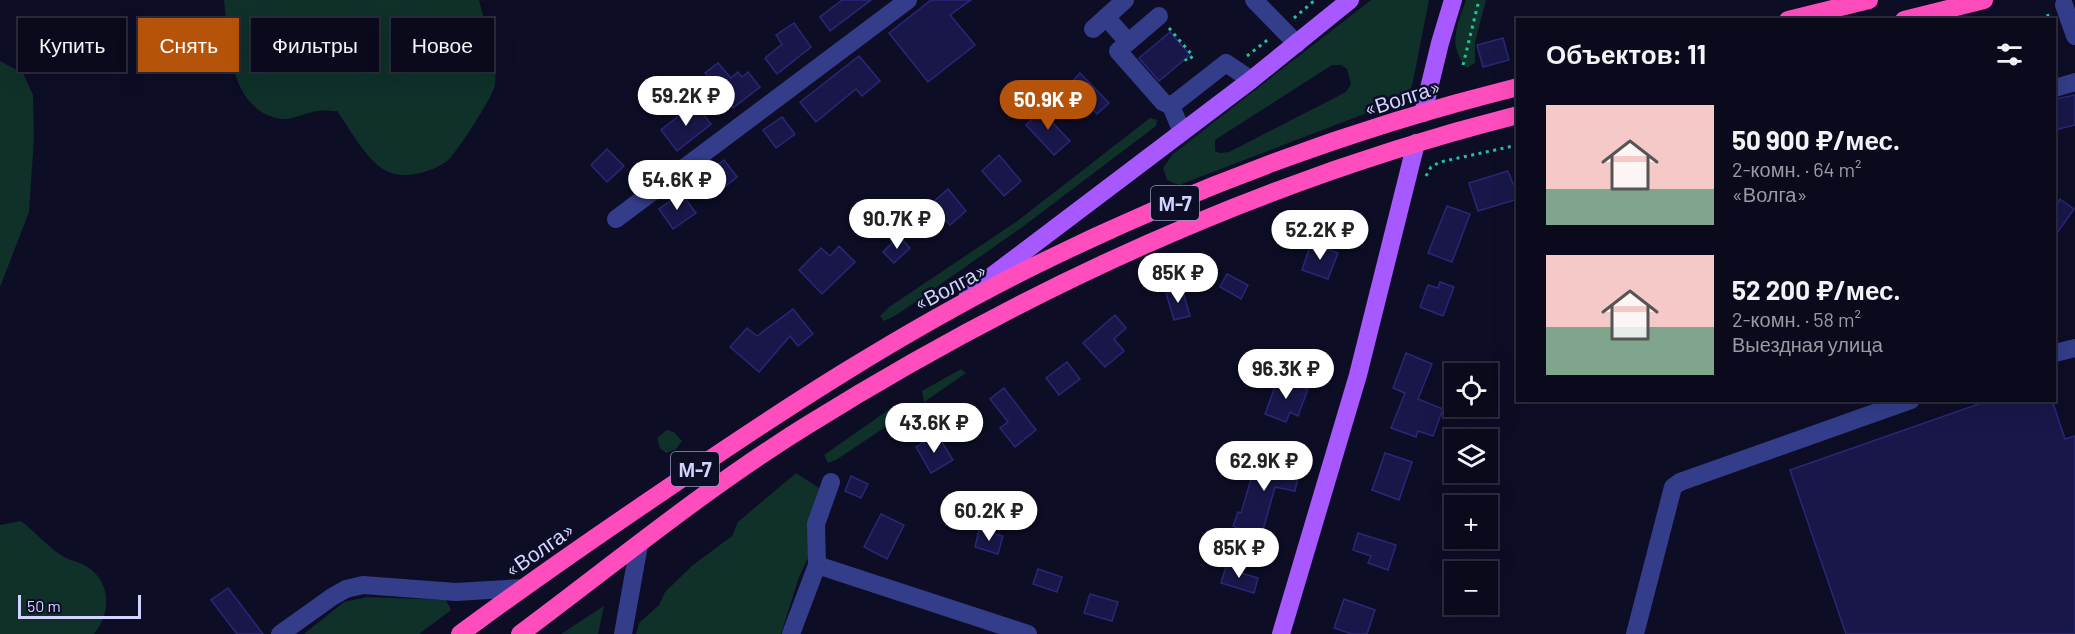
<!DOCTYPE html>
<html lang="ru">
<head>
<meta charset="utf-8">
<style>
  :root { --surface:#0a0a1c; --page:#131325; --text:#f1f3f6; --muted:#999aa3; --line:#2a2b3b; --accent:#b45309 }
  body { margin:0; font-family:Barlow,sans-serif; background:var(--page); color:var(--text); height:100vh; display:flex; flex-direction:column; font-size:22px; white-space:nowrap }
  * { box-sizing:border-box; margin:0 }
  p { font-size:20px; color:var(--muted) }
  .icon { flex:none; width:33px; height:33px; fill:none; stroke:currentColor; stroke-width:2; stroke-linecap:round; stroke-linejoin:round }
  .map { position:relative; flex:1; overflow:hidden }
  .sheet { position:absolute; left:1516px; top:18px; width:540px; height:384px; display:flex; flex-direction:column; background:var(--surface); border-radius:0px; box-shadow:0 6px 24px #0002,0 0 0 2px var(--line) }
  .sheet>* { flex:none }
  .top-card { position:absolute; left:18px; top:18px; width:570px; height:54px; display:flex; gap:12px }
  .buttons { position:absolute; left:1444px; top:363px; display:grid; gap:12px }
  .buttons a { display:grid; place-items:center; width:54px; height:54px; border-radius:0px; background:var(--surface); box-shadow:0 6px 24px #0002,0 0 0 2px var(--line); font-size:30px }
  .scale { position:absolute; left:18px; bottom:15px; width:123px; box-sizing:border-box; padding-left:6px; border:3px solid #d2d4ff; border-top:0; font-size:16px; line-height:21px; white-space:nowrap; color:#d2d4ff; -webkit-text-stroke:4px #0d0d26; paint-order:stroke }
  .price { position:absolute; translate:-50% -51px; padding:0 14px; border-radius:21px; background:#fff; color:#222; font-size:20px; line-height:39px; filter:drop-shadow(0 2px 3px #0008) }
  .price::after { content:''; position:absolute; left:50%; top:36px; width:18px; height:14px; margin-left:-9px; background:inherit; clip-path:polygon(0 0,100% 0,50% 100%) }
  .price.current { background:var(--accent); color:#fff }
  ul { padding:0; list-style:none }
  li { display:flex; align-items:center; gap:18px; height:150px; padding:0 30px }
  li span { display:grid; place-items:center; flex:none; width:168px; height:120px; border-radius:0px; color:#555 }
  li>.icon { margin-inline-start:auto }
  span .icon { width:72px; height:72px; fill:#fffc; stroke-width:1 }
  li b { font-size:26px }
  h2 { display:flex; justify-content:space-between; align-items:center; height:72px; padding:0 30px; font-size:26px }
  .pill { padding:0 21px; border-radius:0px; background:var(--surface); box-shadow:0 6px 24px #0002,0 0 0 2px var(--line); font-size:21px; line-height:54px }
  .pill.current { background:var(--accent); color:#fff }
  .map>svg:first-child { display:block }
  .green { fill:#0f312a; fill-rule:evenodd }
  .building { fill:#191749; stroke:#2a2777; stroke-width:1.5 }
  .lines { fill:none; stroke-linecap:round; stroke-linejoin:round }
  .path { stroke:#23c29f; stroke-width:3; stroke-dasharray:3 4.5; stroke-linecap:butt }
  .minor { stroke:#333d8a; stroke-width:18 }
  .major { stroke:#a759ff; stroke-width:18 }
  .highway { stroke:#ff4dbe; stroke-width:18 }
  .labels { text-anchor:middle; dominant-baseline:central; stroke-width:5; stroke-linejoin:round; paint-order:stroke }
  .shield { fill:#0d0d26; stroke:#9798be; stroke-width:1.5 }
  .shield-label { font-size:20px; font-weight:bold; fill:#d2d4ff }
  .street-label { font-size:21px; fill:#d2d4ff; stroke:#0d0d26 }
</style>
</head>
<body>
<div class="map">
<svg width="2075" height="634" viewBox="0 0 2075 634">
  <rect width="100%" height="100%" fill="#0d0d26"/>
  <g class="green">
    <path d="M224 0H479C485 26 498 58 495 85 494 95 455 156 446 162 431 172 404 180 386 171 365 159 351 130 337 111 331 111 324 110 318 111 306 112 294 120 282 119 229 112 228 41 224 0Z"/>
    <path d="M1371 0H1429L1412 86 1406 98 1179 185 1167 180 1163 168 1173 154ZM1332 65H1341L1347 69 1351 84 1346 92 1229 152 1220 153 1215 151V140Z"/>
    <path d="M1466 0H1486L1475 42V63L1467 68C1447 46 1457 26 1466 0Z"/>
    <path d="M0 61 23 73 33 95 34 138 29 212 0 287Z"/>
    <path d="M1150 118 1157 120 1156 126 1021 228 898 314 884 321 880 316 889 307 1016 222Z"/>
    <path d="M961 369 966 373 924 402 922 391Z"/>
    <path d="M894 406H904L896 420 836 460 828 463 824 455Z"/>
    <path d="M667 430 674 432 682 441 676 449 666 453 660 448 657 438Z"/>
    <path d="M796 473 819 488 808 558 799 577 781 634H636L639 623 659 605 665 592 693 565 732 536 738 522Z"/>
    <path d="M21 521C35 532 49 548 64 557 69 560 76 561 82 564 111 578 113 611 94 634H0V525Z"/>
    <path d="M367 597 446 600 451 610 419 634H304L344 602Z"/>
    <path d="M604 606 598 634H561Z"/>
  </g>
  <g class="building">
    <path d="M842 0H871L830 31 820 17Z"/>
    <path d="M931 0H971L950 15 975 45 928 82 889 33Z"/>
    <path d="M794 23 811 47 777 74 765 58 782 44 776 35Z"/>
    <path d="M1170 32 1190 55 1159 81 1139 58Z"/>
    <path d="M1503 38 1509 60 1483 67 1477 45Z"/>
    <path d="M859 56 880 81 862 96 856 89 816 122 800 102Z"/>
    <path d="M718 63 731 78 738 72 742 77 748 72 760 87 733 108 705 73Z"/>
    <path d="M1080 73 1109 103 1097 114 1069 85Z"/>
    <path d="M2075 95V125L2055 130V99Z"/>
    <path d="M695 103 711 124 677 151 661 130Z"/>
    <path d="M1048 105 1057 115 1051 121 1070 141 1054 155 1026 125Z"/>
    <path d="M782 117 795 134 776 148 763 130Z"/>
    <path d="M607 149 624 166 607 182 591 165Z"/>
    <path d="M999 155 1021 181 1004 196 982 171Z"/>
    <path d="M724 160 737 177 721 190 708 173Z"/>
    <path d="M1508 171 1513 184 1518 182V199L1478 211 1469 183Z"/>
    <path d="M948 189 966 211 950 225 931 204Z"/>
    <path d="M681 193 696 213 673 229 659 209Z"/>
    <path d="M2060 199 2074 209 2055 236V207Z"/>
    <path d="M1447 206 1470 214 1452 262 1428 253Z"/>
    <path d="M899 236 910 248 894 263 883 252Z"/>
    <path d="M1311 243 1338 253 1328 279 1302 270Z"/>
    <path d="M839 246 855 262 822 294 799 270 821 248 830 256Z"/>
    <path d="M1227 274 1248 285 1241 299 1220 287Z"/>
    <path d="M1440 282 1454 287 1443 316 1420 307 1428 285 1438 288Z"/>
    <path d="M1182 288 1190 316 1174 320 1166 293Z"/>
    <path d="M793 309 813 334 798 346 790 336 759 372 730 347 747 328 757 336Z"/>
    <path d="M1115 315 1126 328 1114 339 1124 351 1105 367 1083 343Z"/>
    <path d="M1406 353 1432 364 1418 399 1443 409 1433 436 1418 431 1416 437 1391 428 1405 393 1393 388Z"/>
    <path d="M1067 362 1080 379 1059 395 1046 378Z"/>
    <path d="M1278 378 1308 389 1298 416 1290 412 1286 422 1265 414Z"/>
    <path d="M1004 388 1036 430 1015 447 1000 428 1008 422 990 399Z"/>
    <path d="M1990 400H2052L2065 439 2075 436V634H1846L1790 470Z"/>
    <path d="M937 434 953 460 931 473 916 447Z"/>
    <path d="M1385 453 1412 462 1399 500 1372 490Z"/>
    <path d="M1251 454 1300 468 1295 491 1275 487 1261 537 1233 526 1238 512 1241 513 1254 469 1247 467Z"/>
    <path d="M851 476 868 484 861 498 845 491Z"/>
    <path d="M881 514 904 525 887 559 864 547Z"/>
    <path d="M979 530 1003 536 998 554 975 547Z"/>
    <path d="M1358 533 1396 545 1388 570 1368 563 1371 556 1353 550Z"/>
    <path d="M1227 563 1240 567 1238 572 1258 578 1254 593 1221 583Z"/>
    <path d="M1038 569 1062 577 1057 592 1033 584Z"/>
    <path d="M228 588 263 634H237L211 600Z"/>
    <path d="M1090 594 1118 602 1112 621 1084 613Z"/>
    <path d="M1344 599 1375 610 1367 634H1352L1334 628Z"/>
  </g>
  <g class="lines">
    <g class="path">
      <path d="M1294 18 1315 0"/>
      <path d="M2032 20 2050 15"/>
      <path d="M1169 28 1193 56 1187 61 1185 59"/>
      <path d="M1247 56 1270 38"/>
      <path d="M1463 65 1479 0"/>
      <path d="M1426 176 1431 167 1440 162 1518 145"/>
    </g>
    <g class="minor">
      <path d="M1254 0 1297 44"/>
      <path d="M2064 5 2075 36"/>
      <path d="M1159 16 1118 51 1163 102 1171 106"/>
      <path d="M1106 17 1128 42"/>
      <path d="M1093 29 1125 0"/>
      <path d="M2055 88 2075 82"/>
      <path d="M1182 132 1171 106 1226 63 1251 80"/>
      <path d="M616 219 908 0"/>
      <path d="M2055 353 2075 348"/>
      <path d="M817 565 1028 634"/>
      <path d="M280 634 332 597 346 589 363 585 456 592 521 588"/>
      <path d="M623 634 639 545"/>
      <path d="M791 634 817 565 816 524 831 482"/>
      <path d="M1635 634 1673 487 1680 482 1911 400"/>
    </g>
    <g class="major">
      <path d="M1423 113 1440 43 1453 0"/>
      <path d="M968 294 1251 80 1350 0"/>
      <path d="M1281 634 1358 375 1416 143"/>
    </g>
    <g class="highway">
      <path d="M1788 20 1869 0"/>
      <path d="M1904 20 1984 0"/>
      <path d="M460 634C526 585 594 538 662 492 783 409 906 329 1038 264 1190 189 1353 128 1518 87"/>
      <path d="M520 634C614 564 706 488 806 426 1027 288 1264 179 1518 115"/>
    </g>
  </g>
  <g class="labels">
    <g class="shield">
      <rect x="1151" y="186" width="48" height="34" rx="4.5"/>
      <rect x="671" y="452" width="48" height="34" rx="4.5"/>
    </g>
    <g class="shield-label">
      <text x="1175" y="203">М-7</text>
      <text x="695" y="469">М-7</text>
    </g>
    <g class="street-label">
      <text transform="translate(1402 97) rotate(-18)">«Волга»</text>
      <text transform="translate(950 286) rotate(-28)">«Волга»</text>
      <text transform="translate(539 549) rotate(-35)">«Волга»</text>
    </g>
  </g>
</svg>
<div class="buttons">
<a><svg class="icon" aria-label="locate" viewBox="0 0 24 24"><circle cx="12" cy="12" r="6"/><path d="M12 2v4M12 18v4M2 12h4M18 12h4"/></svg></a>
<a><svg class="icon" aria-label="layers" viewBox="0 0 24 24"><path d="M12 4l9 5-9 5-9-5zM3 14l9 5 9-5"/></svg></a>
<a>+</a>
<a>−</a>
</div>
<div class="scale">50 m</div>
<b class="price" style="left:686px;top:127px">59.2K ₽</b>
<b class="price current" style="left:1048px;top:131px">50.9K ₽</b>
<b class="price" style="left:677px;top:211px">54.6K ₽</b>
<b class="price" style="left:897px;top:250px">90.7K ₽</b>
<b class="price" style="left:1320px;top:261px">52.2K ₽</b>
<b class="price" style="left:1178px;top:304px">85K ₽</b>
<b class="price" style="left:1286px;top:400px">96.3K ₽</b>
<b class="price" style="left:934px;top:454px">43.6K ₽</b>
<b class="price" style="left:1264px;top:492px">62.9K ₽</b>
<b class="price" style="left:989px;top:542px">60.2K ₽</b>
<b class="price" style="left:1239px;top:579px">85K ₽</b>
<div class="top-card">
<a class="pill">Купить</a>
<a class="pill current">Снять</a>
<a class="pill">Фильтры</a>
<a class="pill">Новое</a>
</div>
<section class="sheet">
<h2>Объектов: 11<svg class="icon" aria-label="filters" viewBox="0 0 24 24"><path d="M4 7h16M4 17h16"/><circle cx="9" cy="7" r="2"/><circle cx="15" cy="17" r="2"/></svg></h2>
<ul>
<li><span style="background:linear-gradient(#f6c9c9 70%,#7fa58c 0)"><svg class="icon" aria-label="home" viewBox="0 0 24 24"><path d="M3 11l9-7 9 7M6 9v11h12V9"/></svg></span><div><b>50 900 ₽/мес.</b><p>2-комн. · 64 m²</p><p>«Волга»</p></div></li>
<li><span style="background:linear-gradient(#f6c9c9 60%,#7fa58c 0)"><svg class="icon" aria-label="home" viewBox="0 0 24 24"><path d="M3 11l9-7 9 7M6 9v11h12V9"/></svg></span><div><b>52 200 ₽/мес.</b><p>2-комн. · 58 m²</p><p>Выездная улица</p></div></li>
</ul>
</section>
</div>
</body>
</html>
